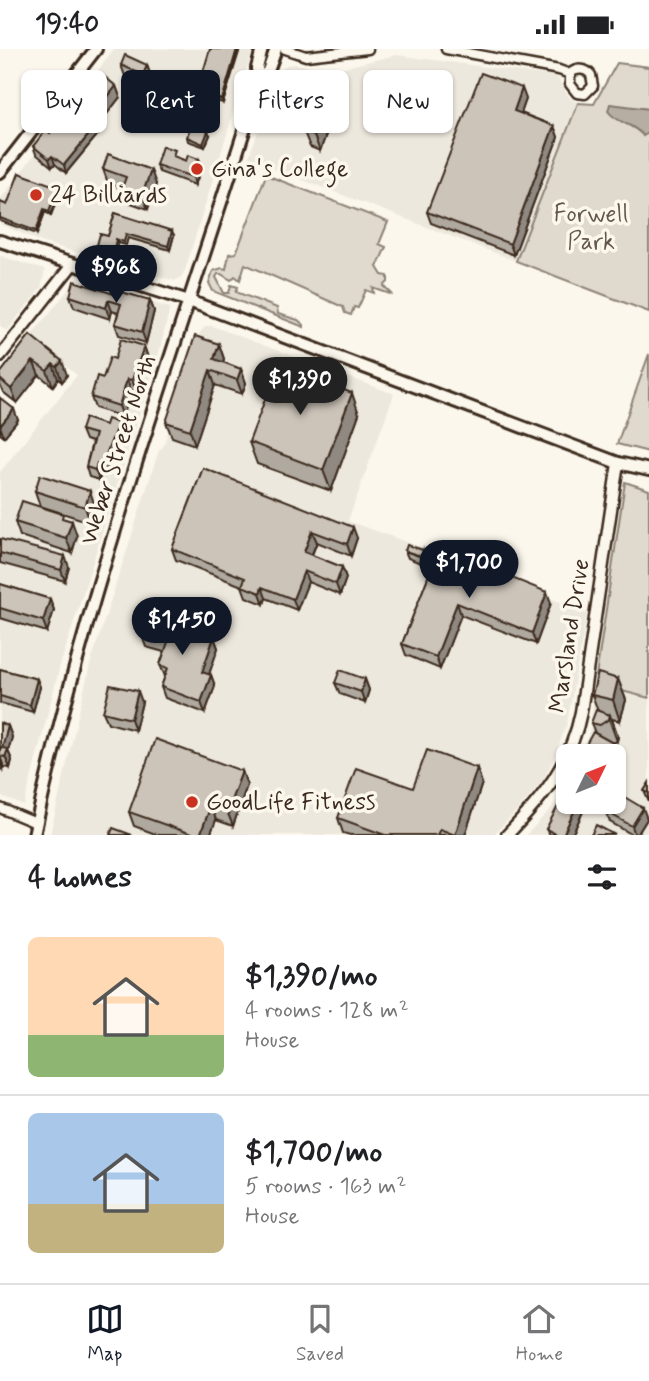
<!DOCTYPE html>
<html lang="en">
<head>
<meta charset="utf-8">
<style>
  :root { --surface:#fff; --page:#f6f6f6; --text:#202124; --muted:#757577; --line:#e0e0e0; --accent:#111827 }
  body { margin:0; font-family:Mynerve,sans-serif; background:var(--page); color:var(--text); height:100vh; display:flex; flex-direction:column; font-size:26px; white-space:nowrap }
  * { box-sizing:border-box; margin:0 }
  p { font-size:23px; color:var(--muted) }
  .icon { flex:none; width:38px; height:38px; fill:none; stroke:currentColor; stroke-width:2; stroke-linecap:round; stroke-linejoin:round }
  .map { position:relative; height:786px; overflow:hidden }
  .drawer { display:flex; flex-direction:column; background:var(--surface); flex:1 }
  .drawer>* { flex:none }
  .top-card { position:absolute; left:21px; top:21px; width:607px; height:63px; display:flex; gap:14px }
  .needle { width:46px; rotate:47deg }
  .buttons { position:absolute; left:556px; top:695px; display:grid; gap:14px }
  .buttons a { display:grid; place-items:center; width:70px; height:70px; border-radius:10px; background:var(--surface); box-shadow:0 2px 5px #0004; font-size:35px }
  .price { position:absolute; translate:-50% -60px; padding:0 16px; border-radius:24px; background:var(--accent); color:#fff; font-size:23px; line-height:46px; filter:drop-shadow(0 2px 4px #0008) }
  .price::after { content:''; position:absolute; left:50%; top:42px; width:21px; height:16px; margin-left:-10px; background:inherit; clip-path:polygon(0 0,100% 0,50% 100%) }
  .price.on { background:#222; color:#fff }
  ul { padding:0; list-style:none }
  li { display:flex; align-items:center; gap:21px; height:175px; padding:0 28px }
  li+li { border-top:2px solid var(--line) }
  li span { display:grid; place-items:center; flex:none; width:196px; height:140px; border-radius:10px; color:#555 }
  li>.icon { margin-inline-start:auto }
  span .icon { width:84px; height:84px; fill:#fffc; stroke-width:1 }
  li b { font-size:30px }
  h2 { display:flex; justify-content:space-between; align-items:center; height:84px; padding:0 28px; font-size:30px }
  .tag { padding:0 24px; border-radius:10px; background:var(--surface); box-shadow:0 2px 5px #0004; font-size:24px; line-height:63px }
  .tag.on { background:var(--accent); color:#fff }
  .status { display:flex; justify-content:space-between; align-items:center; height:49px; padding:0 35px; background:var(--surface); direction:ltr }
  .status svg { height:19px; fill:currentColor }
  .tab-bar { display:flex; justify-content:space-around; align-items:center; height:98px; border-top:2px solid var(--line); background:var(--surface); font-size:19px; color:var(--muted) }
  .tab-bar a { display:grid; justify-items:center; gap:4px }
  .tab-bar .on { color:var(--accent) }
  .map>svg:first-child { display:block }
  .built { fill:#ede8dd }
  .green { fill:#dfd9ce; stroke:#8d8276; stroke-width:2 }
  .water { fill:#b6aea2; stroke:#85796d; stroke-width:2 }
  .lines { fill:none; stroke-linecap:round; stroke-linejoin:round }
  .minor-casing { stroke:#3b2a1e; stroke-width:13 }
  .tertiary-casing { stroke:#3b2a1e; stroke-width:15 }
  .secondary-casing { stroke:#3b2a1e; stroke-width:16 }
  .minor { stroke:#fbf7ec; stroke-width:8 }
  .tertiary { stroke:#fbf7ec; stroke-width:10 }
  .secondary { stroke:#fbf7ec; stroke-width:10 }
  .wall { fill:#afa99f; stroke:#3b2a1e; stroke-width:2 }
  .shaded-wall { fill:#8f8982; stroke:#3b2a1e; stroke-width:2 }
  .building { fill:#ccc4b9; stroke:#3b2a1e; stroke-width:2 }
  .poi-dot { fill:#c8321e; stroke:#fbf7ec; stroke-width:2.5 }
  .labels { text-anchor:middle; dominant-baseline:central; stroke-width:7; stroke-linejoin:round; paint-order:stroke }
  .poi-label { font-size:24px; fill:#3b2a1e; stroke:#fbf7ec; text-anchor:start }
  .park-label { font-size:24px; fill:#64564a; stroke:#fbf7ec }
  .street-label { font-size:24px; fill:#3b2a1e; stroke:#fbf7ec }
</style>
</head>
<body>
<div class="status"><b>19:40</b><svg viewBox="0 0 49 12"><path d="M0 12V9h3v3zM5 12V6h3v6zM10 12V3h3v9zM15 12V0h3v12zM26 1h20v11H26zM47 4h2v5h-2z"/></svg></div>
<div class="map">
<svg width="649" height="786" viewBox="0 0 649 786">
  <rect width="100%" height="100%" fill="#fbf7ec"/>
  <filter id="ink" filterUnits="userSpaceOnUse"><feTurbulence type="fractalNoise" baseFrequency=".0143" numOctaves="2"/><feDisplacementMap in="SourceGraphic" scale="14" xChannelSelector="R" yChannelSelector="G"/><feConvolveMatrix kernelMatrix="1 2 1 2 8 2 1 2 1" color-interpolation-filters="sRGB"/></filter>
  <g filter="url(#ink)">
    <g class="built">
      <path d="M114 0H253L185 221 181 228 175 232 44 194 0 175V151Z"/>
      <path d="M396 6 553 27 558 29 569 48 578 54 516 212 248 110 279 24 286 16 295 15 333 21Z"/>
      <path d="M0 207 45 221 41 239 7 282 0 277Z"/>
      <path d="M77 230 170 259 158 307 60 617 24 757 0 747V423L77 326 29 289Z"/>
      <path d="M206 277H212L394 345 348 472 454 510 587 564 567 674 556 705 543 731 520 759 493 786H50L90 616 159 401 163 398 200 283Z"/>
      <path d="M625 626 649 632V786H526L551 760 569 731V752H614V707H581L590 680 595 634Z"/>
    </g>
    <g class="green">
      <path d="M617 14 649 18V263L516 212 578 54 594 55Z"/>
      <path d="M266 126 388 173 379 195 386 198 377 218 382 226 388 227V233L384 237 393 246 373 239 374 244 366 241 358 259 354 258 351 266 345 264 343 258 245 215 240 231 235 227 231 231 221 225H218L216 228 224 244H229L231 236 238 238 236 243 277 259 278 265 298 271 304 276V278L213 242 209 234 213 222 222 219 226 220 229 205 236 204Z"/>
      <path d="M649 305V403L617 395Z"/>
      <path d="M625 433 649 441V649L614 640 616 629 595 634Z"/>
    </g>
    <path class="water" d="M610 55 649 60V83L643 87C634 74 617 75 608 62Z"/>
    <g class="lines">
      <g class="minor-casing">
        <g id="minor">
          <path d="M285 0 306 7 368 0"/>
          <path d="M446 0 559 21 570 25C576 19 586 19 591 26L593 37 585 45 577 44 570 35V25"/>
          <path d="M0 759 36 774"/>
        </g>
      </g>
      <g class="tertiary-casing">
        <g id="tertiary">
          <path d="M0 307 72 216"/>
          <path d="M507 786C542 750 571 714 581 663L618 414"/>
        </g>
      </g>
      <g class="secondary-casing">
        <g id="secondary">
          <path d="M258 32 268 22 276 0"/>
          <path d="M0 123 96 0"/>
          <path d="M0 192 189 252 618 414 649 421"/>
          <path d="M34 786C86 541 174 305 249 66L258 32 257 19 262 0"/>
        </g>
      </g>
      <use href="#minor" class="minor"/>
      <use href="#tertiary" class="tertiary"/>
      <use href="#secondary" class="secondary"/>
    </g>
    <g class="wall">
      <path d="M240 0 223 54 198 47 197 43Z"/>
      <path d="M121 16H147L151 28 147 37 125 27Z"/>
      <path d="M116 37 120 48 103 70 88 58 84 47Z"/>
      <path d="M526 50 521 64 554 77 558 88 514 206 431 174 427 163Z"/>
      <path d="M283 56 325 60 322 65 328 80 320 102 310 98 304 83 306 78 288 70Z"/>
      <path d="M96 77 99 84 66 124 55 115 52 118 36 105 33 97 50 84Z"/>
      <path d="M210 86 205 98 188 92 187 88Z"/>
      <path d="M178 109 186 112 199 110 202 117 195 136 159 123 156 116Z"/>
      <path d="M103 120 156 135 148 160 128 153 123 140 108 134Z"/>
      <path d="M58 138 60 142 51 166 45 163 37 185 0 172V153L7 156Z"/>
      <path d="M115 164 174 186 170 201 128 189 126 196 118 194 115 203 98 199 97 196 108 187Z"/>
      <path d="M117 246 150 251 154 262 146 294 119 286 115 275 118 264 112 262 110 270 74 258 70 247Z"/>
      <path d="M30 286 67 326 62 333 58 330 53 337 39 326 17 354 3 343 0 336V325Z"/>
      <path d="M219 295 224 310 223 313 241 320 246 334 242 345 215 336 195 396 172 388 166 373Z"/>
      <path d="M144 297 148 309 136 342 131 341 123 368 95 359 91 348 115 310Z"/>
      <path d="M0 349 18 371 4 388 0 385Z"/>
      <path d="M359 365 331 442 257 415 249 393Z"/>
      <path d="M81 381 122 384 105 426 101 425 99 431 89 428 86 418 92 393 85 391Z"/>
      <path d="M203 419 357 489 351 507 317 493 312 506 342 518 346 529 340 546 308 533 297 561 266 549 264 555 246 548 242 537 176 511 172 500Z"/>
      <path d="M35 442 95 457 90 473 40 457Z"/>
      <path d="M65 470 77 487 72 504 20 487 15 473Z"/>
      <path d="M0 490 69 518 65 532 0 514Z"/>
      <path d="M439 500 551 554 536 595 461 566 440 620 406 606 402 595Z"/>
      <path d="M405 502 425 509 423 515 408 509Z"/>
      <path d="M0 535 50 550 54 561 47 583 0 569Z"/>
      <path d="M142 587 214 588 218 599 209 625 211 626 215 637 205 664 165 649 161 638 165 627 160 616 164 603 146 598Z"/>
      <path d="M0 620 37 630 40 638 33 663 0 654Z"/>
      <path d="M365 630 369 641 365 654 340 645 335 634Z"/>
      <path d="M618 630 626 651 620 672 612 670 618 687 617 692 613 694 621 715 614 728V707H586L583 701 595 684 591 674 598 662 592 646Z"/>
      <path d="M142 653 135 681 108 674 103 663Z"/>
      <path d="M0 674 8 677 12 688 8 702 12 711 10 719 4 718 3 721 0 720Z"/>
      <path d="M242 722 247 736 233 777 216 771 210 786H158L134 777 129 763Z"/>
      <path d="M482 734 465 786H350L343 784 338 769 413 739Z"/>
      <path d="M649 734V753L644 742Z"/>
      <path d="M569 752H588L572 786H549L546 780Z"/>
      <path d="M605 762 647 770 637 786H633L610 773Z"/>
    </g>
    <g class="shaded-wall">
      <path d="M237 0H239L223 54 222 51Z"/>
      <path d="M147 16 151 28 147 37 143 26Z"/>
      <path d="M116 37 120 48 103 70 99 59Z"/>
      <path d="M522 39 526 50 518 73 514 62Z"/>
      <path d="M319 45 325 60 318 76 313 62Z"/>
      <path d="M323 66 328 80 320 102 314 87Z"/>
      <path d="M96 77 99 84 66 124 64 116Z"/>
      <path d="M554 77 558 88 514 206 510 195Z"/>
      <path d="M208 82 210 86 205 98 203 95Z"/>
      <path d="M52 107 55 115 52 118 49 110Z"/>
      <path d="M199 110 202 117 195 136 193 128Z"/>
      <path d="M151 121 156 135 148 160 142 146Z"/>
      <path d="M58 138 60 142 51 166 49 162Z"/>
      <path d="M44 160 45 163 37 185 36 182Z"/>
      <path d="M172 182 174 186 170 201 168 197Z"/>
      <path d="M116 190 118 194 115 203 114 200Z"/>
      <path d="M108 251 112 262 110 270 106 259Z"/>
      <path d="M150 251 154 262 146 294 142 283Z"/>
      <path d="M219 295 224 310 219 325 214 310Z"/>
      <path d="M144 297 148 309 136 342 132 331Z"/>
      <path d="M33 312 39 326 17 354 11 340Z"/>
      <path d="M62 312 67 326 62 333 57 318Z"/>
      <path d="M53 315 58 330 53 337 47 322Z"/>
      <path d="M241 320 246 334 242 345 237 331Z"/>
      <path d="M210 321 215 336 195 396 190 381Z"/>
      <path d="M127 330 131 341 123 368 119 357Z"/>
      <path d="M352 344 359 365 331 442 323 421Z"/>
      <path d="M14 360 18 371 4 388 0 377Z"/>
      <path d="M118 374 122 384 105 426 102 416Z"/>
      <path d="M97 414 101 425 99 431 95 421Z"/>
      <path d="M90 442 95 457 90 473 85 458Z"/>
      <path d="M72 472 77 487 72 504 66 489Z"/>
      <path d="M353 478 357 489 351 507 347 495Z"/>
      <path d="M312 482 317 493 308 514 304 503Z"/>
      <path d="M423 501 425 509 423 515 421 507Z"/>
      <path d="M65 507 69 518 65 532 61 521Z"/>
      <path d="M342 518 346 529 340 546 336 535Z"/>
      <path d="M304 522 308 533 297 561 293 550Z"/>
      <path d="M262 538 266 549 264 555 260 544Z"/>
      <path d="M547 543 551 554 536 595 532 584Z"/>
      <path d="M50 550 54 561 47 583 43 572Z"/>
      <path d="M457 554 461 566 440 620 436 608Z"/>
      <path d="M214 588 218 599 206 634 202 623Z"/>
      <path d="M211 626 215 637 205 664 201 653Z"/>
      <path d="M37 630 40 638 33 663 30 656Z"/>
      <path d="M365 630 369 641 365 654 361 643Z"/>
      <path d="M618 630 626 651 620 672 613 651Z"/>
      <path d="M138 642 142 653 135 681 131 670Z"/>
      <path d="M610 666 618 687 617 692 609 670Z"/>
      <path d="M8 677 12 688 8 702 12 711 10 719 2 699Z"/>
      <path d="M613 694 621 715 614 728V707H606Z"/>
      <path d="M0 707 4 718 3 721 0 711Z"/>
      <path d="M477 719 482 734 465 786H455Z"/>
      <path d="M242 722 247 736 233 777 227 762Z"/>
      <path d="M579 752H588L572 786H563Z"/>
      <path d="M211 756 216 771 210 786H200Z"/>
      <path d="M643 759 647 770 637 786H635L632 777Z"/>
    </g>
    <g class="building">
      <path d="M210 0H237L222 51 197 43Z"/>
      <path d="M125 6 147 16 143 26 121 16Z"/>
      <path d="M481 24 522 39 514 62 554 77 510 195 427 163Z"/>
      <path d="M101 25 116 37 99 59 84 47Z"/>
      <path d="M291 34 319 45 313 62 323 66 314 87 304 83 311 67 283 56Z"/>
      <path d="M71 57 96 77 64 116 52 107 49 110 33 97 46 81 50 84Z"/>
      <path d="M191 76 208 82 203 95 187 88Z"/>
      <path d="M162 97 175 101 173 107 186 112 188 106 199 110 193 128 156 116Z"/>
      <path d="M108 105 151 121 142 146 122 139 126 128 103 120Z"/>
      <path d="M19 124 58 138 49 162 44 160 36 182 0 169V153L7 156Z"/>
      <path d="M115 164 172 182 168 197 126 185 124 193 116 190 114 200 97 196 100 185 108 187Z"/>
      <path d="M74 232 117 246 118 242 150 251 142 283 115 275 121 255 108 251 106 259 70 247Z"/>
      <path d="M30 286 62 312 57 318 53 315 47 322 33 312 11 340 0 330V325Z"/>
      <path d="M195 287 219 295 214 310 241 320 237 331 210 321 190 381 166 373Z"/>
      <path d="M121 290 144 297 132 331 127 330 119 357 91 348 97 327 103 329 110 308 115 310Z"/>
      <path d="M278 316 352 344 323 421 249 393Z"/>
      <path d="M0 349 14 360 0 377Z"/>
      <path d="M85 369 105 376 107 370 118 374 102 416 97 414 95 421 86 418 95 385 81 381Z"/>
      <path d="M203 419 353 478 347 495 312 482 304 503 342 518 336 535 304 522 293 550 262 538 260 544 242 537 245 529 172 500Z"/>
      <path d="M40 426 90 442 85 458 35 442Z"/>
      <path d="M22 452 63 465 62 469 72 472 66 489 15 473Z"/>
      <path d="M0 490 65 507 61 521 0 504Z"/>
      <path d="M407 496 423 501 421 507 405 502Z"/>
      <path d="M439 500 547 543 532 584 457 554 436 608 402 595Z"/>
      <path d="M0 535 50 550 43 572 0 559Z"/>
      <path d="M150 565 214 588 202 623 211 626 201 653 161 638 168 619 160 616 168 593 142 587Z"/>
      <path d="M0 620 37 630 30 656 0 647Z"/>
      <path d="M340 621 365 630 361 643 335 634Z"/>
      <path d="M598 624 618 630 613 651 592 646Z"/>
      <path d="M110 636 138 642 131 670 103 663Z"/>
      <path d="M596 661 610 666 609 670 600 676 591 674Z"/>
      <path d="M0 674 8 677 2 699 8 700 5 708 0 707V708Z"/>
      <path d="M593 683 613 694 606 707H594L583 701Z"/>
      <path d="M155 690 242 722 227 762 211 756 200 786H194L129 763Z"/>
      <path d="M427 701 477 719 455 786 440 780 437 786H385L338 769 356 719 413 739Z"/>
      <path d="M649 734V744L644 742Z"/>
      <path d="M569 736V752H579L563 786H557L546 780Z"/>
      <path d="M616 743 643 759 632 777 605 762 611 752H614V746Z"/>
      <path d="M596 776 615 786H591Z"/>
      <path d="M113 779 132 786H110Z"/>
    </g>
  </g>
  <g class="poi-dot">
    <circle cx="197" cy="120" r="7"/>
    <circle cx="36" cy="146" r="7"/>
    <circle cx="192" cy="753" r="7"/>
  </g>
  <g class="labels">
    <g class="poi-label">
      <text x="211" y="120">Gina's College</text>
      <text x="50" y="146">24 Billiards</text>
      <text x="206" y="753">GoodLife Fitness</text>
    </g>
    <g class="park-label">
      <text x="591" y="165">Forwell<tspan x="591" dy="28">Park</tspan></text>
    </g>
    <g class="street-label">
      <text transform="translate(119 401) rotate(-72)">Weber Street North</text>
      <text transform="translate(570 587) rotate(-81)">Marsland Drive</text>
    </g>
  </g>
</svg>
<div class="buttons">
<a><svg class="needle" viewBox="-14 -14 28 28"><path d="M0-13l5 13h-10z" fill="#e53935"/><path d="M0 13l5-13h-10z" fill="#757577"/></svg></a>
</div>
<b class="price" style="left:116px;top:256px">$968</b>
<b class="price on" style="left:300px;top:368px">$1,390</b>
<b class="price" style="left:469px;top:551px">$1,700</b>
<b class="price" style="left:182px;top:608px">$1,450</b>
<div class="top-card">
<a class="tag">Buy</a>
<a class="tag on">Rent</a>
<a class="tag">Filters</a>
<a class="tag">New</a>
</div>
</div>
<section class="drawer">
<h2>4 homes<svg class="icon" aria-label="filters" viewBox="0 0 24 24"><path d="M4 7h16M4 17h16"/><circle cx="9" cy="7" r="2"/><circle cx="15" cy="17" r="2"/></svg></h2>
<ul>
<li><span style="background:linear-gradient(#ffd9b3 70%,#8fb573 0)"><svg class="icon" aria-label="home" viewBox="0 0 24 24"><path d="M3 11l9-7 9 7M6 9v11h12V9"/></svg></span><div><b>$1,390/mo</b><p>4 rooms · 128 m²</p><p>House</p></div></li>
<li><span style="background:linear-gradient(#a9c7e8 65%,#c2b280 0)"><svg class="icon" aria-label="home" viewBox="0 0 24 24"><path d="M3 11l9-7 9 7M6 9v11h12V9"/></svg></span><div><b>$1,700/mo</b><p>5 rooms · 163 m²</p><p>House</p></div></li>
</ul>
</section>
<nav class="tab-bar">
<a class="on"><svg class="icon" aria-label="map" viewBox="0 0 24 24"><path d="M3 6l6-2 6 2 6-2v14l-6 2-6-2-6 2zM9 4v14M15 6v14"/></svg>Map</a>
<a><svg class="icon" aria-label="saved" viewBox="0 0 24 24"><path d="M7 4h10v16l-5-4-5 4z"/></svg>Saved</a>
<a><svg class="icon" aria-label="home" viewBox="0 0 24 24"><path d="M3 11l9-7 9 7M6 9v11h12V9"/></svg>Home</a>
</nav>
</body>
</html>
